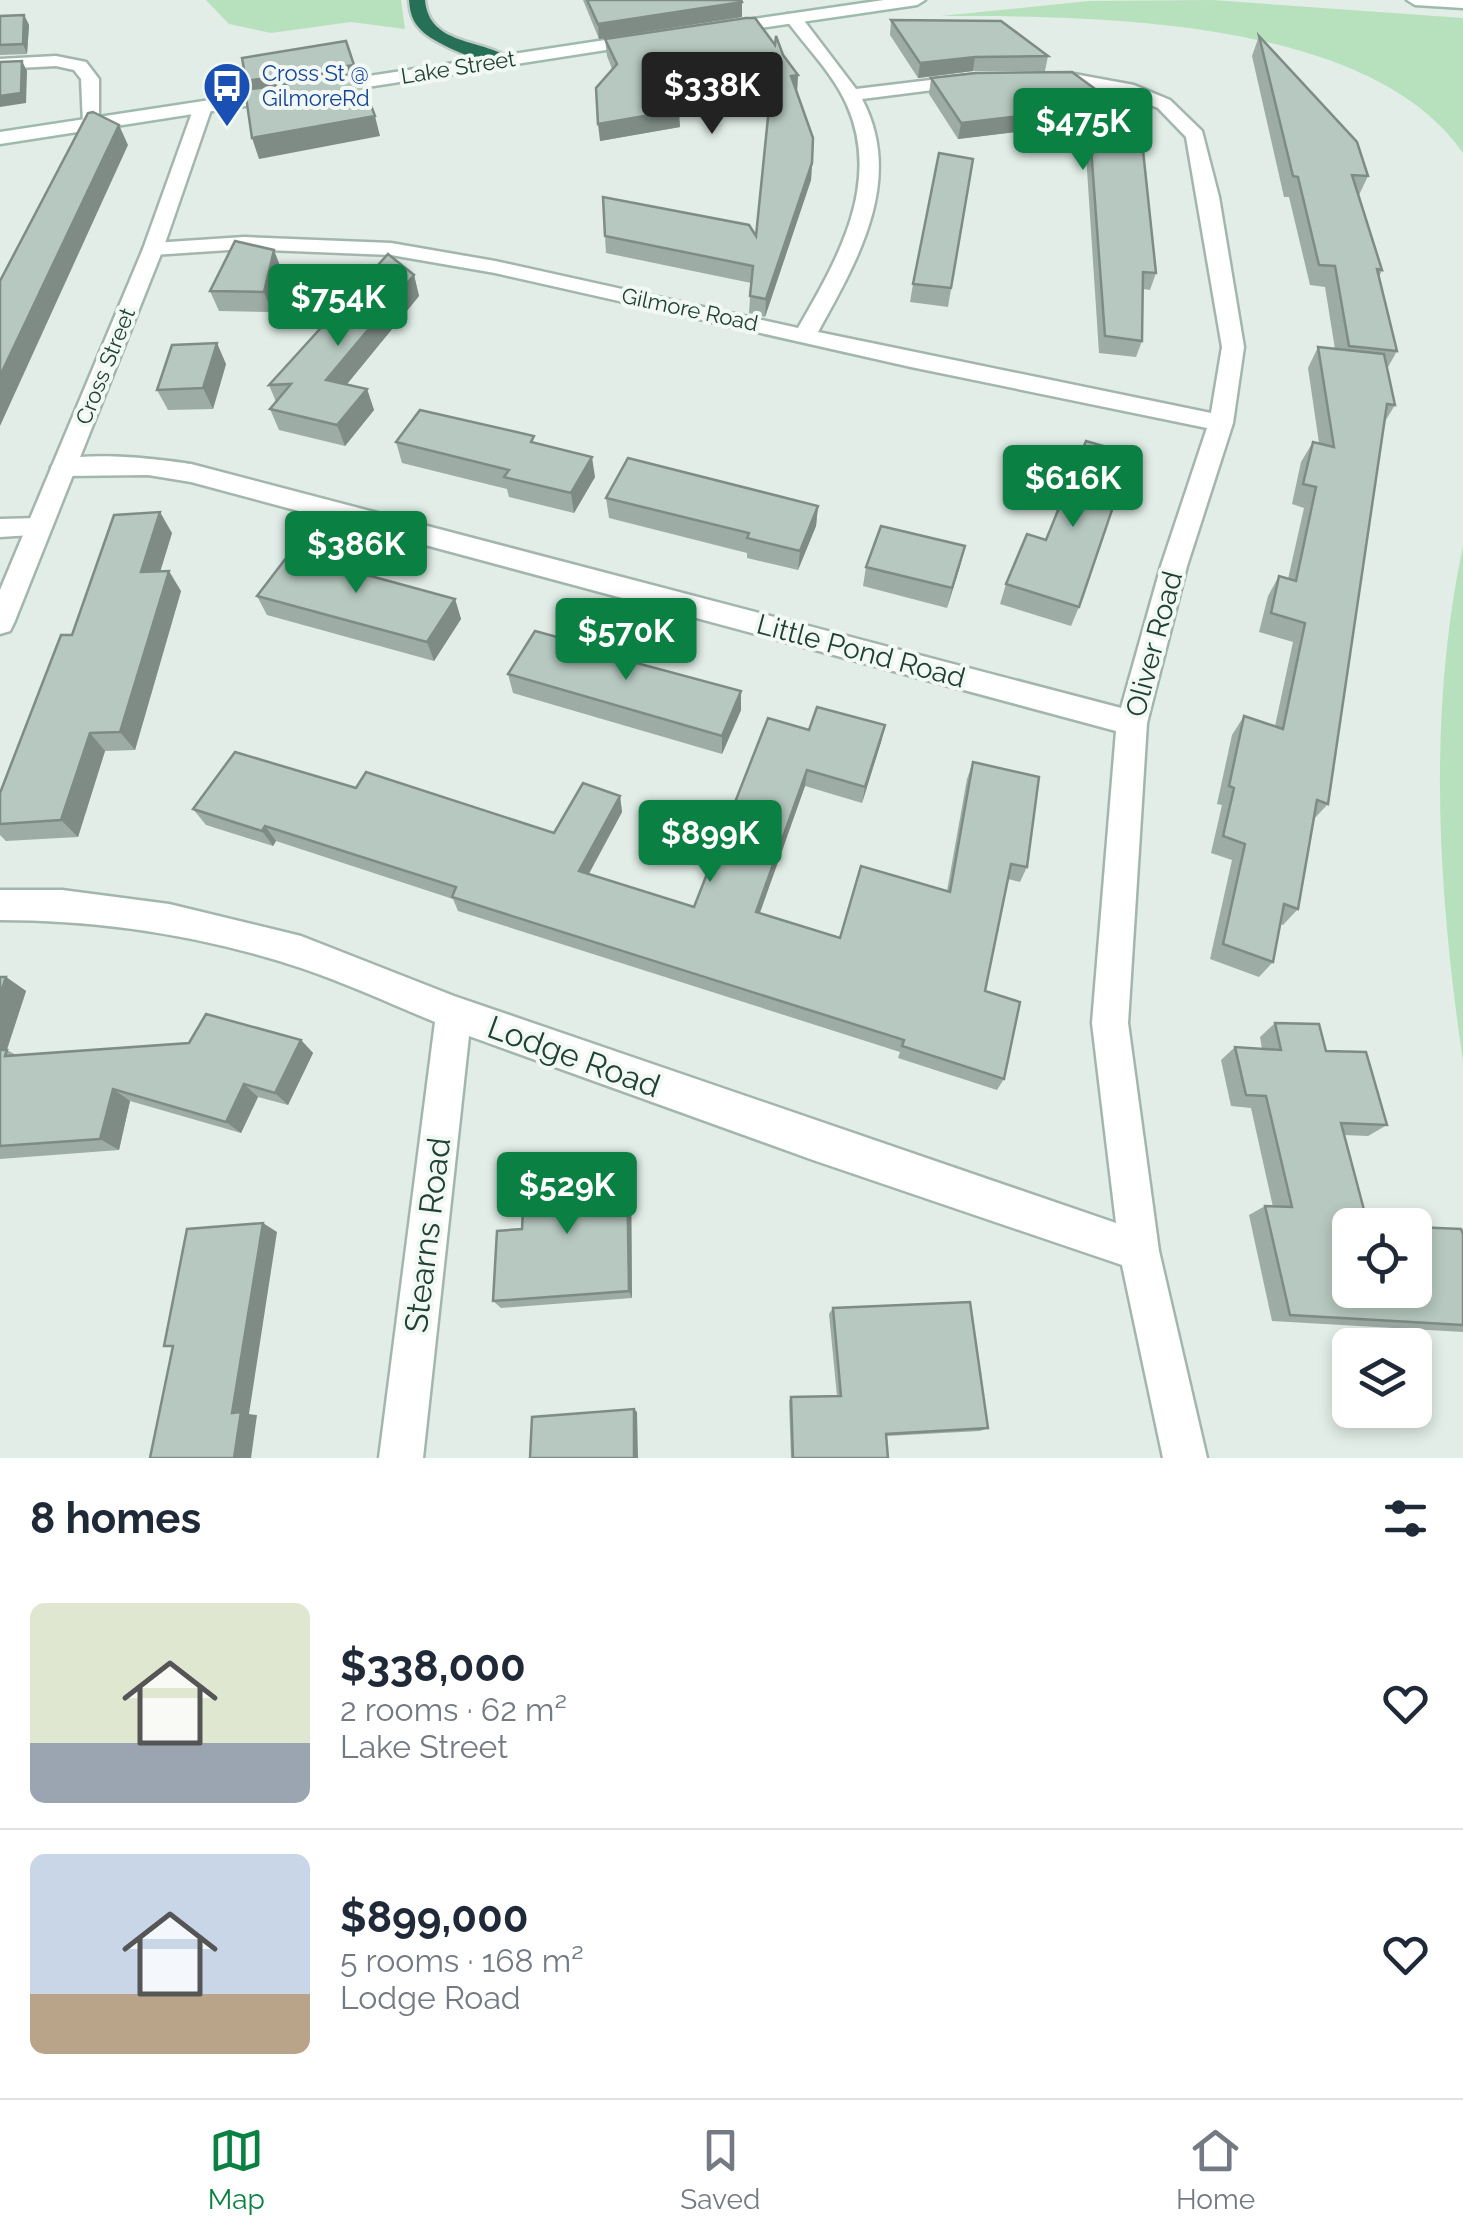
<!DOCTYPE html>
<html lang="en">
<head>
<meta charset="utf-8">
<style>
  :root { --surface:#fff; --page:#f6f6f7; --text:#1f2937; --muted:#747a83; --line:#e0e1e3; --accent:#0b8043 }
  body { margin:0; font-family:Raleway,sans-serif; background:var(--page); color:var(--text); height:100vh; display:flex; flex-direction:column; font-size:38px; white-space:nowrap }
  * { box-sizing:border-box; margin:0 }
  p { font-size:32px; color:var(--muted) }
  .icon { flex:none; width:55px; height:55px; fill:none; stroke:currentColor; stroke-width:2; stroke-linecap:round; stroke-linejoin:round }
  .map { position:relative; height:1458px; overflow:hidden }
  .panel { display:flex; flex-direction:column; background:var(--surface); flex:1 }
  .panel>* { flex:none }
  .buttons { position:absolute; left:1332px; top:1208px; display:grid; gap:20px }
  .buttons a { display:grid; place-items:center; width:100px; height:100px; border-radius:15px; background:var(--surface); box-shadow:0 5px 15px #0003; font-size:50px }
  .price { position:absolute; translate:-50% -85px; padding:0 22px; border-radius:10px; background:var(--accent); color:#fff; font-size:32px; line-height:65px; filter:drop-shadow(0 2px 5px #0008) }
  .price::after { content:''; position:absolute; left:50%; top:60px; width:30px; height:22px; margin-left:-15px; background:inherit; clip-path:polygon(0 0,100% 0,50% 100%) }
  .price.current { background:#222; color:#fff }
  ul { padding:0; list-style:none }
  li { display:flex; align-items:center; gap:30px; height:250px; padding:0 30px }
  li+li { border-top:2px solid var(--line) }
  li span { display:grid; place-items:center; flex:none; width:280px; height:200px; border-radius:15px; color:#555 }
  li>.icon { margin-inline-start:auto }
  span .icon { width:120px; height:120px; fill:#fffc; stroke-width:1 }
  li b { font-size:42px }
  h2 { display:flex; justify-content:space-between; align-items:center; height:120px; padding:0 30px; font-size:42px }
  .menu { display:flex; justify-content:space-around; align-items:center; height:140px; border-top:2px solid var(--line); background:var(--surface); font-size:28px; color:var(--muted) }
  .menu a { display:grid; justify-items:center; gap:5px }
  .menu .current { color:var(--accent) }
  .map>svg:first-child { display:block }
  .green { fill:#b7e1bd }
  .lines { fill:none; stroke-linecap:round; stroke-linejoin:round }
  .minor-casing { stroke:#a3b6ad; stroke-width:5 }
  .tertiary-casing { stroke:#a3b6ad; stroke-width:5 }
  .secondary-casing { stroke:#9ebaad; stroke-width:5 }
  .motorway-casing { stroke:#c0cac6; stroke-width:5 }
  .minor { fill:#fff; fill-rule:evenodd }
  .tertiary { fill:#fff; fill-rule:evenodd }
  .secondary { fill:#fff; fill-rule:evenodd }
  .motorway { fill:#277058; fill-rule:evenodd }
  .wall { fill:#9daca4 }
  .shaded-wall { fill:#7f8c86 }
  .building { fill:#b6c8bf; stroke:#7f8c86; stroke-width:2.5 }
  .labels { text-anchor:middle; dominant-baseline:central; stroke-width:8; stroke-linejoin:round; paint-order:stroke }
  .far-street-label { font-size:22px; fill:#1f4033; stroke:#f2f9f5 }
  .far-transit-label { font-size:22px; fill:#164399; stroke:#f2f9f5; text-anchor:start }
  .street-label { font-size:28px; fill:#1f4033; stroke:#f2f9f5 }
  .near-street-label { font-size:32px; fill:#1f4033; stroke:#f2f9f5 }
</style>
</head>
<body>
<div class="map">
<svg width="1463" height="1458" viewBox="0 0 1463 1458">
  <rect width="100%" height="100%" fill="#e1ede6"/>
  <g class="green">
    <path d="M206 0H401L405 29 351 22 271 33 229 24Z"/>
    <path d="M1212 0 1463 18V153C1369 16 1090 16 941 16L1089 1Z"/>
    <path d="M1463 546V1061C1438 892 1427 715 1463 546Z"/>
  </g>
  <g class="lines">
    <g class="minor-casing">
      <g id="minor">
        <path d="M787 14H799L856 89 972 75 981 80 972 85 862 99C905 180 857 261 818 332L1211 413 1222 347 1186 137 1158 108 1123 94 1074 84H1043L1034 79 1043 74H1074L1134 85 1170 100 1202 131 1219 197 1244 347 1233 423 1187 566 1147 723 1128 1023 1159 1251 1207 1458H1163L1122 1265 813 1160 469 1036 423 1458H379L435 1022C391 1004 346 983 301 968 205 936 101 920 0 920V890H62L169 904 301 936 454 996 1116 1223 1092 1023 1116 731 191 482 148 475 64 476 51 467C66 447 166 460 191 464L1121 708 1161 566 1207 428 911 367 495 273 391 255 244 249 153 255 143 249 153 243 244 237 391 243 495 261 798 328C837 260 882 184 847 105 833 73 805 46 785 18Z"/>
        <path d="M56 56 86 62 99 79V128L92 130 83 124 81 79 74 70 56 66 0 69V59Z"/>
        <path d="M39 518 48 520 52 527 48 534 0 537V519Z"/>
      </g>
    </g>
    <g class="tertiary-casing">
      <path id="tertiary" d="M203 102 212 107 163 249 14 623 10 631 0 634V590L143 249 194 107Z"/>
    </g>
    <g class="secondary-casing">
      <g id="secondary">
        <path d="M884 0H925L917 5 720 34 712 29 720 24Z"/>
        <path d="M1407 0H1463V8L1415 5Z"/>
        <path d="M645 34 653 39 651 43 0 144V132Z"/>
      </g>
    </g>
    <g class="motorway-casing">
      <path id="motorway" d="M409 0H425C429 47 484 38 512 60 496 71 435 45 421 30 412 21 410 12 409 0Z"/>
    </g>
    <use href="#minor" class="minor"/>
    <use href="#tertiary" class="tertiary"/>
    <use href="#secondary" class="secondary"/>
    <use href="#motorway" class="motorway"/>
  </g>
  <g class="wall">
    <path d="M583 0H741L742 2V17L599 39Z"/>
    <path d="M24 15 29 25 27 54 0 55V16Z"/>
    <path d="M891 20 1048 56 1045 71H973L918 78 890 35Z"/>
    <path d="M1259 36 1368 176 1359 195 1382 270 1379 277 1397 351 1387 369 1395 405 1384 423 1328 804 1313 820 1298 909 1283 925 1280 924 1273 962 1259 977 1210 959 1232 860 1211 853 1222 805 1217 804 1232 735 1244 716 1275 726 1293 642 1259 632 1268 596 1279 576 1288 579 1304 508 1292 504 1301 462 1313 442 1319 443 1308 368 1318 347 1335 349 1325 287 1310 285 1289 197H1284L1252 56Z"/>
    <path d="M605 39 783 55 798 75 797 92 812 163 811 180 765 317 749 313 751 283 606 253 605 236H756L770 95 677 107 680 127 600 141 612 69 607 56Z"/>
    <path d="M976 73 1140 122 1156 273 1150 290 1143 289 1142 341 1136 357 1099 353 1084 124 958 139 929 94 931 78Z"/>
    <path d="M973 159 948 307 910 302 913 284Z"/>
    <path d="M282 271 272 312 219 311 210 291Z"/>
    <path d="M414 275 419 296 347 384 367 389 374 410 345 446 279 430 270 409 276 402 269 385Z"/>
    <path d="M226 364 213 409 168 410 157 390Z"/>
    <path d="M396 442 536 444 595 477 574 513 509 497 507 489 402 463Z"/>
    <path d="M606 498 818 506 816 526 798 570 747 558V553L609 518Z"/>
    <path d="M172 533 160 571 181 591 135 750 105 751 78 837 6 841 0 835V793L72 635Z"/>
    <path d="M349 564 352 571 455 599 461 619 434 661 267 615 257 596Z"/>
    <path d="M960 566 947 608 863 586 866 567Z"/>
    <path d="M1006 584 1079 607 1071 626 1000 604Z"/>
    <path d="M606 655 741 710 722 754 513 693 508 674Z"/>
    <path d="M885 725 881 742 862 803 805 786 760 913 840 938 947 891 967 779 973 762 1027 867 1020 882 1008 879 985 991 1004 1079 997 1090 898 1058 900 1052 458 911 453 899 276 841 273 846 206 825 193 809 356 788 554 833 620 796 622 812 589 874 694 907 809 730Z"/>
    <path d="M0 977H6L26 991 7 1050 16 1055 301 1040 313 1053 288 1105 258 1097 241 1133 130 1101 119 1150 0 1159Z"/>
    <path d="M1275 1023 1326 1051 1387 1125 1368 1136 1344 1135 1368 1225 1463 1234V1332L1272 1321 1249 1215 1265 1206 1273 1207 1251 1108 1231 1106 1221 1060 1235 1047 1262 1049 1260 1037Z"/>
    <path d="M631 1176 632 1298 501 1308 493 1301 522 1229Z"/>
    <path d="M833 1308 988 1428 980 1431 887 1436 888 1458H791L789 1401 791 1397 837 1396 829 1314Z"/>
  </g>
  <g class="shaded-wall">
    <path d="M742 2V17L599 39 598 24Z"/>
    <path d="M24 15 29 25 27 54 23 44Z"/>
    <path d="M975 57 973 71 918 78 920 63Z"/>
    <path d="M22 61 27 71 26 103 0 107V96Z"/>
    <path d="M354 65 357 75 249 91 246 81Z"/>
    <path d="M798 75 797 92 791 76Z"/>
    <path d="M772 78 771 95 668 108V91Z"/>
    <path d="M1088 108 1084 124 958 139 961 123Z"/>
    <path d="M679 110 680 127 600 141 598 124Z"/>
    <path d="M375 116 380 136 259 159 252 138Z"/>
    <path d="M119 125 128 145 0 426V376Z"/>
    <path d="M812 163 811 180 765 317 766 299Z"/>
    <path d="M274 250 282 271 272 312 264 292Z"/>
    <path d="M414 275 419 296 334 400 326 380Z"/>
    <path d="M217 343 226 364 213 409 203 388Z"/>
    <path d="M367 389 374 410 345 446 337 425Z"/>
    <path d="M592 457 595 477 574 513 571 493Z"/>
    <path d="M818 506 816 526 798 570 800 551Z"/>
    <path d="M160 512 172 533 154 592 141 572Z"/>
    <path d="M965 546 960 566 947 608 952 588Z"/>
    <path d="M169 571 181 591 135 750 120 732Z"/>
    <path d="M455 599 461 619 434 661 427 642Z"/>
    <path d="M741 691V710L722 754V736Z"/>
    <path d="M885 725 881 742 862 803 865 787Z"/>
    <path d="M90 733 105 751 78 837 61 820Z"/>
    <path d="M807 770 805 786 755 926 756 912Z"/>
    <path d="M620 796 622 812 582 886 579 871Z"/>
    <path d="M265 826 276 841 273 846 262 831Z"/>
    <path d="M6 977 26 991 2 1064 0 1062V995Z"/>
    <path d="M301 1040 313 1053 288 1105 275 1093Z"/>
    <path d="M244 1084 258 1097 241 1133 226 1122Z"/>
    <path d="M113 1089 130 1101 119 1150 100 1139Z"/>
    <path d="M627 1166 631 1176 632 1298 629 1291Z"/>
    <path d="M263 1223 277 1232 249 1414 257 1415 251 1458H234L232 1413Z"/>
    <path d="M634 1409 637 1412 638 1458H634Z"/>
  </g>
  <g class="building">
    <path d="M587 0H741L742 2 598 24Z"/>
    <path d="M24 15 23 44 0 45V16Z"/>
    <path d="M746 18H755L775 45 776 36 783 55 798 75 791 76 813 138 812 163 766 299 750 296 753 266 605 236 603 197 749 225 756 236 772 78 668 91 679 110 598 124 596 88 617 64 605 39Z"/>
    <path d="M891 20 1001 21 1048 56 975 57 920 63Z"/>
    <path d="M1259 36 1357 142 1368 176 1352 175 1382 270 1377 269 1397 351 1349 346 1335 266 1319 265 1298 177 1293 176Z"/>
    <path d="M346 41 354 65 246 81 242 58Z"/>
    <path d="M22 61 21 93 0 96V62Z"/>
    <path d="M1072 72 1140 122 1156 273 1143 272 1142 341 1105 336 1088 108 961 123 931 78 976 73Z"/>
    <path d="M359 73 375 116 252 138 245 90Z"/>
    <path d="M93 112 119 125 0 376V281L88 113Z"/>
    <path d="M939 153 973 159 951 288 913 284Z"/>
    <path d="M235 241 274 250 264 292 210 291Z"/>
    <path d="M388 254 414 275 326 380 367 389 337 425 270 409 291 384 269 385Z"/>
    <path d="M217 343 203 388 157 390 172 345Z"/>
    <path d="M1318 347 1384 354 1395 405 1387 404 1328 804 1317 800 1298 909 1284 904 1273 962 1223 944 1245 844 1223 836 1234 788 1229 786 1244 716 1283 729 1305 623 1271 613 1279 576 1296 581 1316 487 1303 484 1313 442 1334 447Z"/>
    <path d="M420 410 534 436 531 442 592 457 571 493 504 477 509 470 396 442Z"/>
    <path d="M1086 441 1131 454 1079 607 1006 584 1027 534 1046 540Z"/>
    <path d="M628 458 818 506 800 551 747 538 749 533 606 498Z"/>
    <path d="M160 512 141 572 169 571 120 732 90 733 61 820 0 824V793L61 635H72L114 515Z"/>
    <path d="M881 526 965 546 952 588 866 567Z"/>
    <path d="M293 549 349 564 345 569 455 599 427 642 257 596Z"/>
    <path d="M535 631 605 650 603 654 741 691 722 736 508 674Z"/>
    <path d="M817 707 885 725 865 787 807 770 756 912 840 938 861 866 950 892 973 762 1039 777 1027 867 1011 864 985 991 1020 1002 1004 1079 902 1046 904 1040 452 897 456 887 265 826 262 831 193 809 235 752 356 788 366 772 554 833 583 783 620 796 579 871 694 907 768 718 809 730Z"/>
    <path d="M0 977H6L0 995Z"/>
    <path d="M206 1014 301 1040 275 1093 244 1084 226 1122 113 1089 100 1139 0 1146V1050H7L5 1056 189 1043Z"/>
    <path d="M1275 1023 1319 1024 1326 1051 1366 1052 1387 1125 1341 1123 1368 1225H1350V1290H1415V1227L1461 1229 1463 1234V1325L1290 1315 1265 1206 1292 1207 1266 1096 1246 1095 1235 1047 1281 1050Z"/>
    <path d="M627 1166 629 1291 493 1301 497 1231 522 1229 525 1173Z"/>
    <path d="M263 1223 232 1413 241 1412 234 1458H150L173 1346H164L187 1229Z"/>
    <path d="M970 1302 988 1428 886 1434 888 1458H793L791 1397 841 1396 833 1308Z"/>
    <path d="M634 1409V1458H530L532 1417Z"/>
  </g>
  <defs>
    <g id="bus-pin" transform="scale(2.5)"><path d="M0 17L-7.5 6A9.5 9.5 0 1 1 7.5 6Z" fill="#1a4fb4" stroke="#f2f9f5"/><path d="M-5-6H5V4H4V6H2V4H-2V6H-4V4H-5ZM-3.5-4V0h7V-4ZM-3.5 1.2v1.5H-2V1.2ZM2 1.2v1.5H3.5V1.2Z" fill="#fff"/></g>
  </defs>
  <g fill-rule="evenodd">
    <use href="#bus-pin" x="227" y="86"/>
  </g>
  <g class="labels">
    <g class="far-street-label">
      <text transform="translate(458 67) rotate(-9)">Lake Street</text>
      <text transform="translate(690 309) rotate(12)">Gilmore Road</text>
      <text transform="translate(105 366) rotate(-68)">Cross Street</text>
    </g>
    <g class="far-transit-label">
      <text x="262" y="73">Cross St @<tspan x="262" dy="25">GilmoreRd</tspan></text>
    </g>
    <g class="street-label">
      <text transform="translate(1154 644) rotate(-75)">Oliver Road</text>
      <text transform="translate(861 651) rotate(15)">Little Pond Road</text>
    </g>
    <g class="near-street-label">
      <text transform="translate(574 1056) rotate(20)">Lodge Road</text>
      <text transform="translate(427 1235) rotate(-83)">Stearns Road</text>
    </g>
  </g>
</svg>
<div class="buttons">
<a><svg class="icon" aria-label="locate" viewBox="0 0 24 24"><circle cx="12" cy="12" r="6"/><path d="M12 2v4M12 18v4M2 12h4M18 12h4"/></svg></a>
<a><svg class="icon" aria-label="layers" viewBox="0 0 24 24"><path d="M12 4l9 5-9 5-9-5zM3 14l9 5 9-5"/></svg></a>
</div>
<b class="price current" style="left:712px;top:137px">$338K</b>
<b class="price" style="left:1083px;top:173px">$475K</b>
<b class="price" style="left:338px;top:349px">$754K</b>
<b class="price" style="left:1073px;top:530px">$616K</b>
<b class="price" style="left:356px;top:596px">$386K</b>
<b class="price" style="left:626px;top:683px">$570K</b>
<b class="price" style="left:710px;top:885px">$899K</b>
<b class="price" style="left:567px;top:1237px">$529K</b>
</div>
<section class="panel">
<h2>8 homes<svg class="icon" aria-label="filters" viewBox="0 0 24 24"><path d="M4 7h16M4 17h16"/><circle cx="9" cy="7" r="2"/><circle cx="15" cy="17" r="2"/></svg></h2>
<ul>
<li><span style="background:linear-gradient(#dfe7d0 70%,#9aa5b1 0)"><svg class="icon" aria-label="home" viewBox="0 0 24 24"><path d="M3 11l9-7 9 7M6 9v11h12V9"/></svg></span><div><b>$338,000</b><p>2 rooms · 62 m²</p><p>Lake Street</p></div><svg class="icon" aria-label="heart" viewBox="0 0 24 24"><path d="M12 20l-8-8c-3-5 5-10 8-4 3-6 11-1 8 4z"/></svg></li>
<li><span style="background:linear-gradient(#c9d6e8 70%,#b9a48a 0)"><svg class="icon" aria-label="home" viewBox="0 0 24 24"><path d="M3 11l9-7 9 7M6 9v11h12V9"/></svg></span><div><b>$899,000</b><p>5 rooms · 168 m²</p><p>Lodge Road</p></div><svg class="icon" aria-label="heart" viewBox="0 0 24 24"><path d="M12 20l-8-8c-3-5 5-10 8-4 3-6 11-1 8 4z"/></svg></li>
</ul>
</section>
<nav class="menu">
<a class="current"><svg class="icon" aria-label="map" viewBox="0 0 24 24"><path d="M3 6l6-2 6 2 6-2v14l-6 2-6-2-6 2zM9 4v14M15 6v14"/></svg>Map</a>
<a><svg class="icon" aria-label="saved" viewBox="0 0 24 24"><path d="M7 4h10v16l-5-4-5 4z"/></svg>Saved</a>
<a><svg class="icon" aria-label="home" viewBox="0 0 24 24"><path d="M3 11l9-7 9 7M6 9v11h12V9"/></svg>Home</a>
</nav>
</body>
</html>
